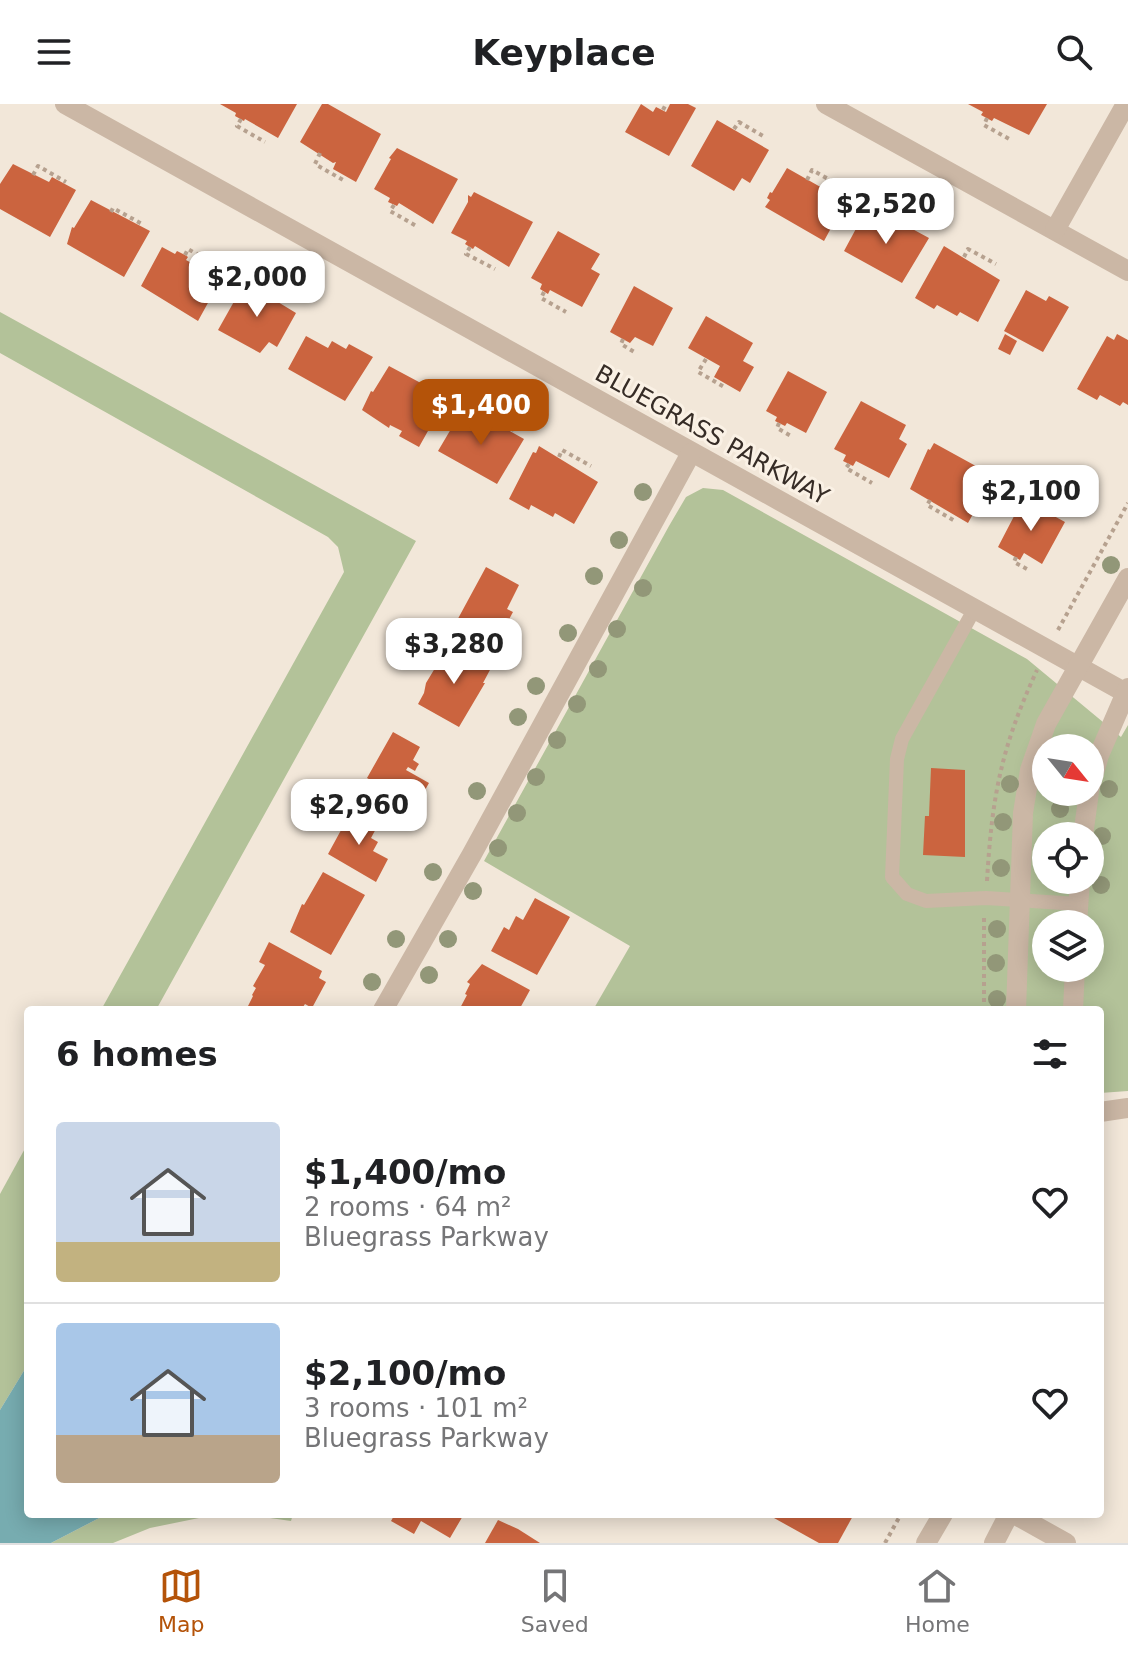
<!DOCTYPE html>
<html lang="en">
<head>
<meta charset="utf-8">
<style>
  :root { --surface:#fff; --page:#f2f2f2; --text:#202124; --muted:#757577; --line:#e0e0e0; --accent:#b45309 }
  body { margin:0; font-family:"DejaVu Sans",sans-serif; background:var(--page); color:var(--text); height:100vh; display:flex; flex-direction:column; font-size:30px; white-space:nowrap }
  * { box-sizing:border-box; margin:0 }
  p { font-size:26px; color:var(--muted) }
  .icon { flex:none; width:44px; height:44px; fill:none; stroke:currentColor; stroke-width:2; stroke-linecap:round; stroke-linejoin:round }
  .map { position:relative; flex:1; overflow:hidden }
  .sheet { position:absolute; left:24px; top:902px; width:1080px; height:512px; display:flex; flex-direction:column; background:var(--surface); border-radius:8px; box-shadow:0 4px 20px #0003 }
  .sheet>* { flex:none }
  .needle { width:52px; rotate:120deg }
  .fabs { position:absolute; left:1032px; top:630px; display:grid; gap:16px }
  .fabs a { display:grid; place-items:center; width:72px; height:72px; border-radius:50%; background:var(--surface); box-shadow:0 4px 20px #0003; font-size:40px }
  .price { position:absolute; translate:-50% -68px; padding:0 18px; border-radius:16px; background:#fff; color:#222; font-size:26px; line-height:52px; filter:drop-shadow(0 2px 4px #0008) }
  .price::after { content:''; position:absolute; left:50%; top:48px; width:24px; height:18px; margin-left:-12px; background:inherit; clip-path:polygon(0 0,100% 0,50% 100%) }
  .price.on { background:var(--accent); color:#fff }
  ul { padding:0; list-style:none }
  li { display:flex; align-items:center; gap:24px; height:200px; padding:0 32px }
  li+li { border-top:2px solid var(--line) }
  li span { display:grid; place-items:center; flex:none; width:224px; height:160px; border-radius:8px; color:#555 }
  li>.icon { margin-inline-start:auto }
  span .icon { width:96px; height:96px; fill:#fffc; stroke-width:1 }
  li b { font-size:34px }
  h2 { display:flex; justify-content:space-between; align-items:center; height:96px; padding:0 32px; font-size:34px }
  header { display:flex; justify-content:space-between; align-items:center; height:104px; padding:0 32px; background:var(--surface); font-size:36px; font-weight:700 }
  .dock { display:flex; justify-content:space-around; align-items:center; height:112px; border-top:2px solid var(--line); background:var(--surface); font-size:22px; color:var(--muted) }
  .dock a { display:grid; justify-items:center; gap:4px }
  .dock .on { color:var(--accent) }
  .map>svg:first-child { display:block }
  .green { fill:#b3c299; fill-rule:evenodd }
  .water { fill:#77acb0 }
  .building { fill:#cb643f }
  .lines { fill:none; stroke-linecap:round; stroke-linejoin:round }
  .path { stroke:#b6a18f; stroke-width:4; stroke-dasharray:4 4; stroke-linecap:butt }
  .service { stroke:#cbb7a5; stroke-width:14 }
  .minor { stroke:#cbb7a5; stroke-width:20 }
  .tree { fill:#929778 }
  .labels { text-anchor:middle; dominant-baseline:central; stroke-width:6; stroke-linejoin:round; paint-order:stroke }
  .street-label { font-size:24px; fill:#362c26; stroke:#faf1e5 }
</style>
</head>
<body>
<header><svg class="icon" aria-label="menu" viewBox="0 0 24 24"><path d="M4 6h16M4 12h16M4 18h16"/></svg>Keyplace<svg class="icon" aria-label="search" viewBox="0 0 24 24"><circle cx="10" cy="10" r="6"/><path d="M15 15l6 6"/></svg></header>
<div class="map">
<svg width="1128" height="1439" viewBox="0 0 1128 1439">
  <rect width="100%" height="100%" fill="#f2e7d9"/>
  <g class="green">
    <path d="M0 208 416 437 156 906H101L344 468 338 443 328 433 0 249Z"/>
    <path d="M703 384 723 386 1027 555 1121 633 1128 621V987L1100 989V906H593L630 842 484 757 669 422 686 393ZM1046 644H1090V688H1046ZM1046 732H1090V776H1046ZM1046 820H1090V864H1046Z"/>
    <path d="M28 1039V1260L0 1306V1090Z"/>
    <path d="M107 1410H293L291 1417 256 1412 199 1414 150 1424 113 1439H51Z"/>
  </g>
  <path class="water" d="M28 1260V1410H107L51 1439H0V1306Z"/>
  <g class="building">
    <path d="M220 0H297L278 34 245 15 244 17 235 12 236 9Z"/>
    <path d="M322 0H328L381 30 356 78 333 65 336 58 333 59 300 38Z"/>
    <path d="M641 0 653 8 656 3 666 8 670 0H688L696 4 669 52 625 28Z"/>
    <path d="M968 0H1047L1029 31 994 14 992 17 981 11 983 8Z"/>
    <path d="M717 16 769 46 750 79 742 74 734 87 691 62Z"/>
    <path d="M397 44 458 75 433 120 399 99 397 102 388 98 390 94 374 85 391 55 389 54Z"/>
    <path d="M13 60 49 78 52 73 76 86 50 133 0 105V80Z"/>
    <path d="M787 64 824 85 828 78 850 89 824 137 765 103 770 96 767 94 770 88 772 89Z"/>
    <path d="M474 88 533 118 509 163 475 142 473 145 465 140 467 137 451 129 468 98V91L471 93Z"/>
    <path d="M91 96 150 127 124 173 67 140 72 123 74 124Z"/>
    <path d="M865 108 902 126 905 121 929 134 902 179 844 147Z"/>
    <path d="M558 127 600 150 591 165 600 170 582 203 550 186 548 190 540 185 542 180 531 174Z"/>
    <path d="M944 142 1000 176 978 218 960 208 957 212 937 201 934 205 915 194Z"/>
    <path d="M162 143 175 150 177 147 185 151 188 153 186 156 199 163 203 156 225 168 198 217 141 182Z"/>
    <path d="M245 178 296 209 277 243 269 238 260 249 218 226Z"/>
    <path d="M634 182 673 204 653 242 635 233 630 239 610 228Z"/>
    <path d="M1026 186 1046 197 1049 192 1069 203 1043 248 1004 227Z"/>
    <path d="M706 212 753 239 743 257 754 263 740 288 714 273 720 262 688 244Z"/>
    <path d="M1005 230 1017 237 1010 251 998 245Z"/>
    <path d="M1117 230 1128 236V301L1123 298 1120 302 1100 291 1097 296 1077 285 1107 232 1114 236Z"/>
    <path d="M306 232 328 244 332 237 346 245 349 240 373 253 345 297 288 265Z"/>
    <path d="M389 262 447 293 419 343 399 332 402 327 390 321 389 324 362 306 371 287 373 288Z"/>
    <path d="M788 267 827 288 806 329 787 319 785 322 775 317 777 313 766 307Z"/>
    <path d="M861 297 906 321 899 335 907 340 889 374 856 357 853 362 843 357 846 351 834 345Z"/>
    <path d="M461 308 497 327 501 322 524 335 497 380 438 347Z"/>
    <path d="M934 339 994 372 968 419 910 385 928 345 930 346Z"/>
    <path d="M539 342 598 378 574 420 555 409 553 413 531 401 529 406 509 395 533 348 536 349Z"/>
    <path d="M1023 395 1065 418 1042 460 1024 449 1020 456 998 443Z"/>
    <path d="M486 463 519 481 507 505 513 508 506 521 514 525 502 549 454 522Z"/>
    <path d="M449 541 491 564 483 579H485L459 623 418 600 424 589 426 579Z"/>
    <path d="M393 628 420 643 413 656 419 660 417 663 415 667 408 663 406 666 429 679 416 702 367 674Z"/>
    <path d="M931 664 965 666V753L923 751 925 712H929Z"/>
    <path d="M352 706 378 721 371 734 378 738 373 747 388 755 376 778 328 750Z"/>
    <path d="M323 768 365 791 331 851 290 828 302 800 304 801Z"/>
    <path d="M535 794 570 813 537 871 491 847 504 823 509 826 516 812 523 816Z"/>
    <path d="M269 838 322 867 319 874 326 878 312 904 305 900 301 906 247 904 253 892 252 891 256 884 253 882 265 861 259 858Z"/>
    <path d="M482 860 530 886 519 906H459L467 891 465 890 470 880 467 878Z"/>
    <path d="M395 1410H464L450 1434 421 1417 414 1430 391 1417Z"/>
    <path d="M777 1410H854L838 1439H819L774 1414Z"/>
    <path d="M498 1416 518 1425 540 1439H485Z"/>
  </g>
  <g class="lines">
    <g class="path">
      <path d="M663 6 666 0"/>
      <path d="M987 14 984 21 1011 36"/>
      <path d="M241 15 237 22 265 38"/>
      <path d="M734 25 739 18 763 32"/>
      <path d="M320 49 315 60 343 76"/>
      <path d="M33 71 38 62 66 78"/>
      <path d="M807 76 812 66 841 82"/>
      <path d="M394 101 390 107 418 123"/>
      <path d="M111 108 113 104 142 120"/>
      <path d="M885 118 890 108 919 124"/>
      <path d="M470 143 466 150 495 165"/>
      <path d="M185 151 188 145 216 161"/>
      <path d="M964 153 968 145 996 160"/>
      <path d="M260 187 264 180 289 194"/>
      <path d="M544 188 541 194 566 208"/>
      <path d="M623 235 621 240 636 249"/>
      <path d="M706 255 698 268 726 284"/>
      <path d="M481 319 485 310 514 326"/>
      <path d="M779 319 777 324 791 332"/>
      <path d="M559 353 562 346 591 362"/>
      <path d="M849 360 846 364 872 379"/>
      <path d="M930 396 927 401 955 417"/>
      <path d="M1016 453 1014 458 1027 465"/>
      <path d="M1058 526 1128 399"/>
      <path d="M987 777C992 692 1001 644 1037 566"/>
      <path d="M984 906V814"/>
      <path d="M885 1439 901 1410"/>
    </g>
    <path class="service" d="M974 506 902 635 897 655 892 773 907 790 926 797 986 794 1078 800"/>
    <g class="minor">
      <path d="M65 0 1126 589"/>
      <path d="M826 0 1128 167"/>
      <path d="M1055 126 1126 0"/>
      <path d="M1090 683 1099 651 1128 584"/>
      <path d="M1083 732 1089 688"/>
      <path d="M1077 820 1080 776"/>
      <path d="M383 906 472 750 691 349"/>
      <path d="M1016 906 1023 709 1030 666 1046 620 1128 474"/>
      <path d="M1073 906 1075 864"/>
      <path d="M1100 1008 1128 1004"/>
      <path d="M1014 1410 1066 1439"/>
      <path d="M926 1439 943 1410"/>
      <path d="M994 1439 1009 1410"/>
    </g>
  </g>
  <g class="tree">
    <circle cx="643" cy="388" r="9"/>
    <circle cx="619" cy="436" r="9"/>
    <circle cx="1111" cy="461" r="9"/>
    <circle cx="594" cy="472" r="9"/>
    <circle cx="643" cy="484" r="9"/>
    <circle cx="617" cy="525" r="9"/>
    <circle cx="568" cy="529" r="9"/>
    <circle cx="598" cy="565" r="9"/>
    <circle cx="536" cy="582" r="9"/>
    <circle cx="577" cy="600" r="9"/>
    <circle cx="518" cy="613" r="9"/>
    <circle cx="557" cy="636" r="9"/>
    <circle cx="536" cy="673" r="9"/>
    <circle cx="1010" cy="680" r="9"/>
    <circle cx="1109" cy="685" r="9"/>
    <circle cx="477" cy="687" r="9"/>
    <circle cx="1060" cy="705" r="9"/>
    <circle cx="517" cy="709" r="9"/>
    <circle cx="1003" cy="718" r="9"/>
    <circle cx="1102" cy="732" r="9"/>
    <circle cx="498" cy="744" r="9"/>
    <circle cx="1001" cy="764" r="9"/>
    <circle cx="433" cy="768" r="9"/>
    <circle cx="1101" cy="781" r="9"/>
    <circle cx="473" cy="787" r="9"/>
    <circle cx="997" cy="825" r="9"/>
    <circle cx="396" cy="835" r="9"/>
    <circle cx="448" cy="835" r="9"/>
    <circle cx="996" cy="859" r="9"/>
    <circle cx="429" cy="871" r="9"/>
    <circle cx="372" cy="878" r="9"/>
    <circle cx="997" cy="895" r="9"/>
  </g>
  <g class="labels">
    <g class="street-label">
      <text transform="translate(712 331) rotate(29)">BLUEGRASS PARKWAY</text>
    </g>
  </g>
</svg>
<div class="fabs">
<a><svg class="needle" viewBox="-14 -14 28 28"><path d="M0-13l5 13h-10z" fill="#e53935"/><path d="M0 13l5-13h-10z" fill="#757577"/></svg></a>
<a><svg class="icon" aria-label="locate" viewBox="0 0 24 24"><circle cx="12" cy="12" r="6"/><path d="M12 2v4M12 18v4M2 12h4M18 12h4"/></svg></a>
<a><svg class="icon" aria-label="layers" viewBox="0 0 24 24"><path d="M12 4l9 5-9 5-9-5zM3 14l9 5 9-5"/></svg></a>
</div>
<b class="price" style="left:886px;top:142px">$2,520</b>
<b class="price" style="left:257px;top:215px">$2,000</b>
<b class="price on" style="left:481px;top:343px">$1,400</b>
<b class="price" style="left:1031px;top:429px">$2,100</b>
<b class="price" style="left:454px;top:582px">$3,280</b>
<b class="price" style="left:359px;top:743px">$2,960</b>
<section class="sheet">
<h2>6 homes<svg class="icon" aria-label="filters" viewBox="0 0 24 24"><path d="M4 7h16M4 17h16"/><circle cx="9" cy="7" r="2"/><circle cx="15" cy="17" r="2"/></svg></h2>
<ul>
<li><span style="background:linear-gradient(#c9d6e8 75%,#c2b280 0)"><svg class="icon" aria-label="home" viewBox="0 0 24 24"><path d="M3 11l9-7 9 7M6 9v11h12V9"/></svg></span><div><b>$1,400/mo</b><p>2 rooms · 64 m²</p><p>Bluegrass Parkway</p></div><svg class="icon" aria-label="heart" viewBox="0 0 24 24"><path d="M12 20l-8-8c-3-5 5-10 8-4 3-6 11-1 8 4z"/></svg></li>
<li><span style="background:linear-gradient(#a9c7e8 70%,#b9a48a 0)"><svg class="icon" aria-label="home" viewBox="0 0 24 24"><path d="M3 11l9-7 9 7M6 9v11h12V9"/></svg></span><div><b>$2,100/mo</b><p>3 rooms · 101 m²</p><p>Bluegrass Parkway</p></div><svg class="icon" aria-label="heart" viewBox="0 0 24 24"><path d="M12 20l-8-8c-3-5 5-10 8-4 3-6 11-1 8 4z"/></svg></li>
</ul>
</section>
</div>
<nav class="dock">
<a class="on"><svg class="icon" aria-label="map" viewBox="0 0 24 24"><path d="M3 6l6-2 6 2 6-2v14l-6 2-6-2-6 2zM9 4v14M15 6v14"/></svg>Map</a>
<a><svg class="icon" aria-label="saved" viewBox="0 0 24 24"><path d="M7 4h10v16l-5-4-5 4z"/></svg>Saved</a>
<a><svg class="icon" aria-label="home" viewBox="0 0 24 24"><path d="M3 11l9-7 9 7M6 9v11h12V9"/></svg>Home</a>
</nav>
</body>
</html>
